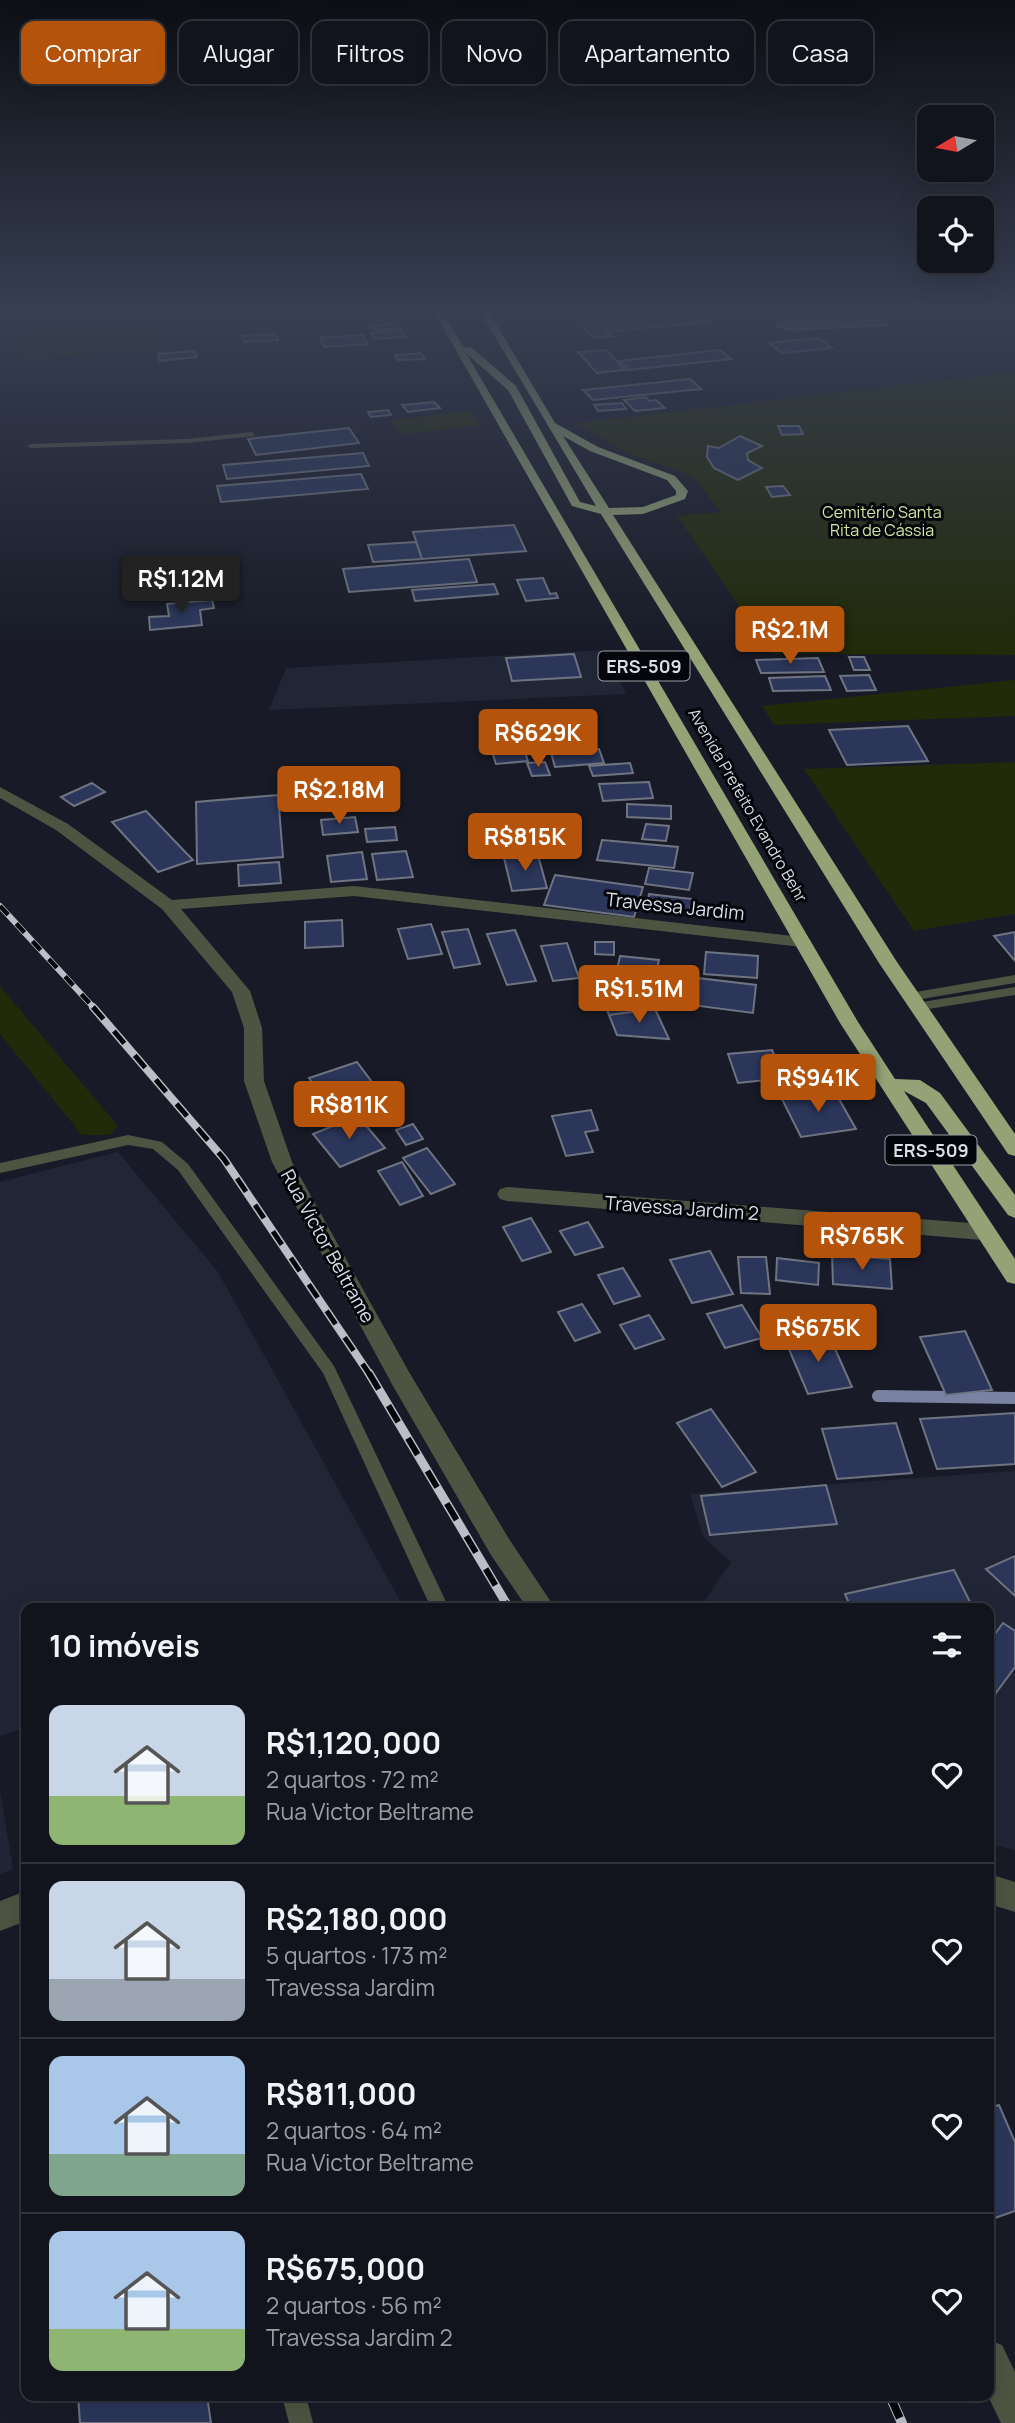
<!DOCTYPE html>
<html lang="pt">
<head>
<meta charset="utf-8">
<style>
  :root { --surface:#12141d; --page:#1f212a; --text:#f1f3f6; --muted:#9c9ea4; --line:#31333b; --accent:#b45309 }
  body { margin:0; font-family:Manrope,sans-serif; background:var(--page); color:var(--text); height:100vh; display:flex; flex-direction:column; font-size:26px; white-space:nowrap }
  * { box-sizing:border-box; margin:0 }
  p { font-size:23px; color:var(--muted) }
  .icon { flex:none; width:38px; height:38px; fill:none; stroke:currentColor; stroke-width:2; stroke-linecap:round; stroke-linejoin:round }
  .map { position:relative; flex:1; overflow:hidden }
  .side { position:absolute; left:21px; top:1603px; width:973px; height:798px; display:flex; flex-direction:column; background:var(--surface); border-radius:14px; box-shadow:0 7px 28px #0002,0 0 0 2px var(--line) }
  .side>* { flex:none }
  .hud { position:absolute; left:21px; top:21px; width:973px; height:63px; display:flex; gap:14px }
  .needle { width:46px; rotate:260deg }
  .fabs { position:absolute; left:917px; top:105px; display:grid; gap:14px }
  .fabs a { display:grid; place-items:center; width:77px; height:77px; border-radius:14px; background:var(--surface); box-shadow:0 7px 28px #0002,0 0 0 2px var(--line); font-size:35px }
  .price { position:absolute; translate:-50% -60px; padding:0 16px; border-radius:7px; background:var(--accent); color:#fff; font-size:23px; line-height:46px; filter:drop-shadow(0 2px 4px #0008) }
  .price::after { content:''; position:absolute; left:50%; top:42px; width:21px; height:16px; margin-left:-10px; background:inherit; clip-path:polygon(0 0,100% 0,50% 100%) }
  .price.active { background:#222; color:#fff }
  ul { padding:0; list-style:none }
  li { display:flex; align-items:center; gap:21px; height:175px; padding:0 28px }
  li+li { border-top:2px solid var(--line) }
  li span { display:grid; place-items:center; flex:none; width:196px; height:140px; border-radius:14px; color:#555 }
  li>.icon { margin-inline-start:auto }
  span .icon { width:84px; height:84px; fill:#fffc; stroke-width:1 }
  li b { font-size:30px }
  h2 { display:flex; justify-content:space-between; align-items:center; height:84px; padding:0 28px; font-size:30px }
  .chip { padding:0 24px; border-radius:14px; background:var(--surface); box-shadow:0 7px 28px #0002,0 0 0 2px var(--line); font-size:24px; line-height:63px }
  .chip.active { background:var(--accent); color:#fff }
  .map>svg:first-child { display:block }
  .built { fill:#212637 }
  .green { fill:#212a09 }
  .water { fill:#4f5c83; stroke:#7983a1; stroke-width:2 }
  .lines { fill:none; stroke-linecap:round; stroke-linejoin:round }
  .stream { stroke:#7983a1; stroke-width:12 }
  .building { fill:#2b365a; stroke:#6f7482; stroke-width:2 }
  .lane { fill:#4e5442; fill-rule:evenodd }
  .street { fill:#4e5442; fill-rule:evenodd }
  .highway { fill:#94a376; fill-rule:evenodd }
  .rail-far3-casing { stroke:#bbbec7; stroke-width:6 }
  .rail-far2-casing { stroke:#bbbec7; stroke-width:8 }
  .rail-far1-casing { stroke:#bbbec7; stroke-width:9 }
  .rail-casing { stroke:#bbbec7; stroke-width:10 }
  .rail-far3 { stroke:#05060b; stroke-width:4.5; stroke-dasharray:12; stroke-linecap:butt }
  .rail-far2 { stroke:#05060b; stroke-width:5; stroke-dasharray:16; stroke-linecap:butt }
  .rail-far1 { stroke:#05060b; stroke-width:6; stroke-dasharray:19; stroke-linecap:butt }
  .rail { stroke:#05060b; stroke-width:8; stroke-dasharray:24; stroke-linecap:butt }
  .labels { text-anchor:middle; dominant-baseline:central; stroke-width:6; stroke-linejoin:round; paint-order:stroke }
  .far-park-label { font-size:16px; fill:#d0e7a0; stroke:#05060b }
  .far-street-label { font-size:16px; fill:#dbdee6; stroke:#05060b }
  .shield { fill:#05060b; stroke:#9b9da4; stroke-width:2 }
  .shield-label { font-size:18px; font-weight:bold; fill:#dbdee6 }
  .street-label { font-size:19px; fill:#dbdee6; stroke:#05060b }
</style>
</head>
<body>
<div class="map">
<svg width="1015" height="2423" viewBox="0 0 1015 2423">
  <rect width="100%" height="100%" fill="#181b27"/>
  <g class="built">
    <path d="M604 650 626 694 269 710 286 668Z"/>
    <path d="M118 1152 218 1272 404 1608H26V1727L0 1736V1182Z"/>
    <path d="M1015 1471V1850L989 1844V1608H700L731 1562 703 1537 690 1494Z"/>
    <path d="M0 1791 13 1869 0 1874Z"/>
  </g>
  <g class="green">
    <path d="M150 321 160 348 20 360 15 333Z"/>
    <path d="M1015 372V655L772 654 677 516 721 512 692 476 623 451 576 423Z"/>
    <path d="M470 411 481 425 402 434 392 420Z"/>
    <path d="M1015 680V716L774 725 762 706Z"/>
    <path d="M1015 762V914L914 931 804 769Z"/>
    <path d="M0 986 118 1126 110 1135H82L0 1034Z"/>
  </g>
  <path class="water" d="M847 313H878L888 316 887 325 791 330 776 326 783 321 835 318Z"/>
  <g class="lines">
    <path class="stream" d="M878 1396 1015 1398"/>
  </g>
  <g class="building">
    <path d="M710 310H771L777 314 721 319Z"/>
    <path d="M699 313 710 322 612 331 602 322Z"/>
    <path d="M595 321 613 336 595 338 577 323Z"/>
    <path d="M398 323 401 328 375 330 371 326Z"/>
    <path d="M401 331 405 337 374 339 371 333Z"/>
    <path d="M276 334 278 340 244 342 242 336Z"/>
    <path d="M363 335 368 344 324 347 320 338Z"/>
    <path d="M819 338 832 348 782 353 769 343Z"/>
    <path d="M606 350 625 370 597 373 578 352Z"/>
    <path d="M720 350 731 359 629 370 619 361Z"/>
    <path d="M194 351 197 357 160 361 158 354Z"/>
    <path d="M421 353 425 359 398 360 395 355Z"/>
    <path d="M690 379 701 389 593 400 583 390Z"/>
    <path d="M646 397 649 401 656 400 665 408 635 411 624 400Z"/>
    <path d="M434 402 440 408 408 412 402 405Z"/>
    <path d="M622 403 626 409 598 411 594 405Z"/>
    <path d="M388 410 391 415 371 417 368 412Z"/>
    <path d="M778 426H799L803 434 782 435Z"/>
    <path d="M349 428 359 443 256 455 248 439Z"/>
    <path d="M740 436 762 446 747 453 748 460 762 468 738 480 714 468 707 457 708 446 719 448Z"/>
    <path d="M363 453 369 466 227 479 223 465Z"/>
    <path d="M361 474 368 489 221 502 217 486Z"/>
    <path d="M783 486 790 495 772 497 766 487Z"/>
    <path d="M514 525 526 551 422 559 413 532Z"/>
    <path d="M416 542 422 559 373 562 368 545Z"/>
    <path d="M469 559 477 582 349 592 343 569Z"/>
    <path d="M543 578 550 594 556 593 558 598 526 601 517 580Z"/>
    <path d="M494 584 498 594 415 601 412 590Z"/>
    <path d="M212 600 214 608 200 610 202 625 150 630 149 617 169 616 167 604Z"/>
    <path d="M574 654 581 677 512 681 506 658Z"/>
    <path d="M849 657H864L870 670H854Z"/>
    <path d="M818 658 824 672 761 673 756 660Z"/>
    <path d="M869 675 876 690 847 691 840 676Z"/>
    <path d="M825 676 831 690 773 691 769 678Z"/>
    <path d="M908 726 928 761 847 765 829 730Z"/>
    <path d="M524 749 528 761 496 764 492 752Z"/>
    <path d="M599 749 604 763 555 767 551 753Z"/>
    <path d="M545 762 550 775 532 776 527 763Z"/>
    <path d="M630 763 633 773 593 776 589 766Z"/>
    <path d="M649 782 653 798 603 801 599 784Z"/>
    <path d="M92 783 105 792 74 806 61 797Z"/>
    <path d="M278 795 283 857 197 864 196 802Z"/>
    <path d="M627 804 671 806V819L627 817Z"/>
    <path d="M146 811 193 860 158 872 112 822Z"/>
    <path d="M355 817 358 832 323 835 321 820Z"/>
    <path d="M646 824 669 826 666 841 642 839Z"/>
    <path d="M395 827 397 840 367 842 365 829Z"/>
    <path d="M602 840 678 847 674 868 597 860Z"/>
    <path d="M406 851 413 877 377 880 372 854Z"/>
    <path d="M362 852 367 879 331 882 327 856Z"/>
    <path d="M538 855 547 888 512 891 504 858Z"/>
    <path d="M279 862 281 883 239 886 238 865Z"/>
    <path d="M649 868 693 873 689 890 645 884Z"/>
    <path d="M555 875 643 887 634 917 544 905Z"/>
    <path d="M649 894 692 899 689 914 646 910Z"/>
    <path d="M342 920 343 946 305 948V922Z"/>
    <path d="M431 924 442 954 408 959 398 929Z"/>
    <path d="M468 929 480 964 454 968 442 932Z"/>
    <path d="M515 930 536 981 507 985 487 934Z"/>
    <path d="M1015 932V961L994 936Z"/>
    <path d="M595 942H614V955L595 954Z"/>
    <path d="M567 943 579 978 553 981 541 946Z"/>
    <path d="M706 952 758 956 757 978 704 974Z"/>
    <path d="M620 956 659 960 656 974 617 970Z"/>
    <path d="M641 976 655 1009 609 1015 595 982Z"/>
    <path d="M681 976 756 985 753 1013 676 1003Z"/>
    <path d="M655 1009 669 1039 617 1035 609 1015Z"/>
    <path d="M772 1050 784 1078 738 1083 728 1054Z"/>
    <path d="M357 1062 372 1082 342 1093 349 1102 330 1108 309 1078Z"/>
    <path d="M835 1092 856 1129 801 1137 782 1099Z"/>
    <path d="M591 1110 598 1130 585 1132 593 1152 566 1156 552 1116Z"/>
    <path d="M358 1116 385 1148 340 1167 313 1134Z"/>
    <path d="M413 1124 423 1139 406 1145 396 1130Z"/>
    <path d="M427 1148 455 1184 431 1194 403 1158Z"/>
    <path d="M402 1162 423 1196 400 1205 378 1171Z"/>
    <path d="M531 1218 551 1252 522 1261 503 1227Z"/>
    <path d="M588 1222 603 1247 575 1255 560 1231Z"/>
    <path d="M710 1251 733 1294 692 1303 670 1260Z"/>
    <path d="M832 1254 890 1259 892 1289 833 1284Z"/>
    <path d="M738 1257H766L770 1294 741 1293Z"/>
    <path d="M777 1258 819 1263 818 1285 776 1280Z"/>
    <path d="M623 1268 640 1296 614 1304 598 1275Z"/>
    <path d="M582 1304 600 1332 575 1341 558 1312Z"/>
    <path d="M742 1305 762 1338 725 1348 707 1314Z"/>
    <path d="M649 1315 664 1339 635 1349 620 1325Z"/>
    <path d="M965 1331 992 1390 946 1395 920 1337Z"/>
    <path d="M828 1333 852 1387 808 1394 785 1340Z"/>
    <path d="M711 1409 756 1472 722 1487 677 1423Z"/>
    <path d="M1015 1413V1464L937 1469 920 1419Z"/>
    <path d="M896 1423 912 1473 837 1479 822 1429Z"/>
    <path d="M826 1485 837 1524 710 1535 701 1496Z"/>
    <path d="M1015 1556V1596L986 1569Z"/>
    <path d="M954 1570 973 1608H851L845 1594Z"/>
    <path d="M1003 1623 1015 1631V1667L990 1701 989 1642Z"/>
    <path d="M999 2105 1015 2142V2211L989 2220V2108Z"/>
    <path d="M78 2396H207L211 2423H80Z"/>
  </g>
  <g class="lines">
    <g class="lane">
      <path d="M252 432 255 436 187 443 31 448 27 446 31 444 187 439Z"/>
      <path d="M1015 975V983L910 1001 904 997 910 993Z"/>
      <path d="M1015 987V995L916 1011 910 1007 916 1003Z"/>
      <path d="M128 1135 162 1142 188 1164 334 1366 449 1608H431L323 1373 178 1170 153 1149 128 1145 0 1173V1163Z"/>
      <path d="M282 2396H306L313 2423H289Z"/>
    </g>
    <g class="street">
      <path d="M0 787 68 824 172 900 354 886 802 937 811 942 802 947 354 896 181 909 250 991 262 1028 264 1081 292 1162 409 1372 509 1539 555 1608H527L491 1555 393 1386 272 1162 244 1081V1028L232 992 162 909 56 830 0 798Z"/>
      <path d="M507 1187 983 1224 991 1227 994 1232 991 1237 983 1240 507 1201 500 1199 497 1194 500 1189Z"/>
      <path d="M989 1874 1015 1882V1912L989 1904Z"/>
      <path d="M26 1891V1921L0 1931V1901Z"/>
      <path d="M989 2340 1002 2345 1015 2372V2423H1001L988 2396Z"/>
    </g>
    <path class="highway" d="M433 310H442L464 348 471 347 516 386 580 502 596 506 479 310H488L555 423 598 447 675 476 688 491 685 499 643 514 613 515 897 962 1015 1134V1156L1008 1154 879 963 601 514 572 506 508 390 466 353 858 1022 895 1079 920 1080 940 1093 1015 1195V1218L1008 1215 926 1103 904 1091 1015 1259V1284L1007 1282 840 1023ZM563 436 590 451 667 480 676 491V495L643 507 609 508Z"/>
    <g class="rail-far3-casing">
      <path id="rail-far3" d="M0 906 95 1009"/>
    </g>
    <g class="rail-far2-casing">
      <path id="rail-far2" d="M93 1007 224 1159 370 1375"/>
    </g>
    <g class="rail-far1-casing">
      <path id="rail-far1" d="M369 1373 509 1608"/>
    </g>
    <g class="rail-casing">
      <path id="rail" d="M890 2396 902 2423"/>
    </g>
    <use href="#rail-far3" class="rail-far3"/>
    <use href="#rail-far2" class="rail-far2"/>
    <use href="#rail-far1" class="rail-far1"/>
    <use href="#rail" class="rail"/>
  </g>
  <linearGradient id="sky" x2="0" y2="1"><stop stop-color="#0d0f15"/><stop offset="0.48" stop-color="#373f52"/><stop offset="1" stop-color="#373f52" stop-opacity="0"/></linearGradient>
  <rect width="1015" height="649" fill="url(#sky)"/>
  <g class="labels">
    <g class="far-park-label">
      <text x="882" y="512">Cemitério Santa<tspan x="882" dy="18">Rita de Cássia</tspan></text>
    </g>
    <g class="far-street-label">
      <text transform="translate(748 805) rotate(60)">Avenida Prefeito Evandro Behr</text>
    </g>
    <g class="shield">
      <rect x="598.5" y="651.5" width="91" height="29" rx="5"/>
      <rect x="885.5" y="1135.5" width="91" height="29" rx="5"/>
    </g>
    <g class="shield-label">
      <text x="644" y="666">ERS-509</text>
      <text x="931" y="1150">ERS-509</text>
    </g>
    <g class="street-label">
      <text transform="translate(675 906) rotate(6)">Travessa Jardim</text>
      <text transform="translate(682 1208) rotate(4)">Travessa Jardim 2</text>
      <text transform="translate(328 1246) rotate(61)">Rua Victor Beltrame</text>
    </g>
  </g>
</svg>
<div class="fabs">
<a><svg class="needle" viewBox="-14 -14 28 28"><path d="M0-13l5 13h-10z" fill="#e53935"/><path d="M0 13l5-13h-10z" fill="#9c9ea4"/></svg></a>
<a><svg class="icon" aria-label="locate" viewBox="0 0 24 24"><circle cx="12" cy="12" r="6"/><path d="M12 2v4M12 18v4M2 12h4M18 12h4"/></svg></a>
</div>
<b class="price active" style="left:181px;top:615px">R$1.12M</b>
<b class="price" style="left:790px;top:666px">R$2.1M</b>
<b class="price" style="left:538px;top:769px">R$629K</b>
<b class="price" style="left:339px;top:826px">R$2.18M</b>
<b class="price" style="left:525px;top:873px">R$815K</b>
<b class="price" style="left:639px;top:1025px">R$1.51M</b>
<b class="price" style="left:818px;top:1114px">R$941K</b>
<b class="price" style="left:349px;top:1141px">R$811K</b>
<b class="price" style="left:862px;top:1272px">R$765K</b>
<b class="price" style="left:818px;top:1364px">R$675K</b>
<div class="hud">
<a class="chip active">Comprar</a>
<a class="chip">Alugar</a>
<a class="chip">Filtros</a>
<a class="chip">Novo</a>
<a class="chip">Apartamento</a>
<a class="chip">Casa</a>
</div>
<section class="side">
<h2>10 imóveis<svg class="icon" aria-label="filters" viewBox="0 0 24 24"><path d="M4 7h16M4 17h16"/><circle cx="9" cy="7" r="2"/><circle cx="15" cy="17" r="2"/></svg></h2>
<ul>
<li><span style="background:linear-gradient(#c9d6e8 65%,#8fb573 0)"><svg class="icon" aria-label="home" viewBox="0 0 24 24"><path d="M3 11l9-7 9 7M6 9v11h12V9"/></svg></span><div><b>R$1,120,000</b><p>2 quartos · 72 m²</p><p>Rua Victor Beltrame</p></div><svg class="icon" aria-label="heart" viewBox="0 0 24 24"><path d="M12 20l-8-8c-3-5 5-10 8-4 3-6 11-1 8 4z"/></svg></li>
<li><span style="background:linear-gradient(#c9d6e8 70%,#9aa5b1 0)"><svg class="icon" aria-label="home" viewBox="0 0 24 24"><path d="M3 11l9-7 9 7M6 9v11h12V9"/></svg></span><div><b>R$2,180,000</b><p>5 quartos · 173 m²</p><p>Travessa Jardim</p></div><svg class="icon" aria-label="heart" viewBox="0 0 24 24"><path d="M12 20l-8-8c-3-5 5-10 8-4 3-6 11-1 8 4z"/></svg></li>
<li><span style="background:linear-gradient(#a9c7e8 70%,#7fa58c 0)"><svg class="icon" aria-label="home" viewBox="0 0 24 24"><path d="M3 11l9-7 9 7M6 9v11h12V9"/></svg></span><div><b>R$811,000</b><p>2 quartos · 64 m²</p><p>Rua Victor Beltrame</p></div><svg class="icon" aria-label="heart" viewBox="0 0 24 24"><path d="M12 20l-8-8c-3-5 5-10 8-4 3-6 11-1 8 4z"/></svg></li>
<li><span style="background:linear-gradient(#a9c7e8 70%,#8fb573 0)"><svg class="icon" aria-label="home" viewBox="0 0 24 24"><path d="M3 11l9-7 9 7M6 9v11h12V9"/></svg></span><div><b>R$675,000</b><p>2 quartos · 56 m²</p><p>Travessa Jardim 2</p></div><svg class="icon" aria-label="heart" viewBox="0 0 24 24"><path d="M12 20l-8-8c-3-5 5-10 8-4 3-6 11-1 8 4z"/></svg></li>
</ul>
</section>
</div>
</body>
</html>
